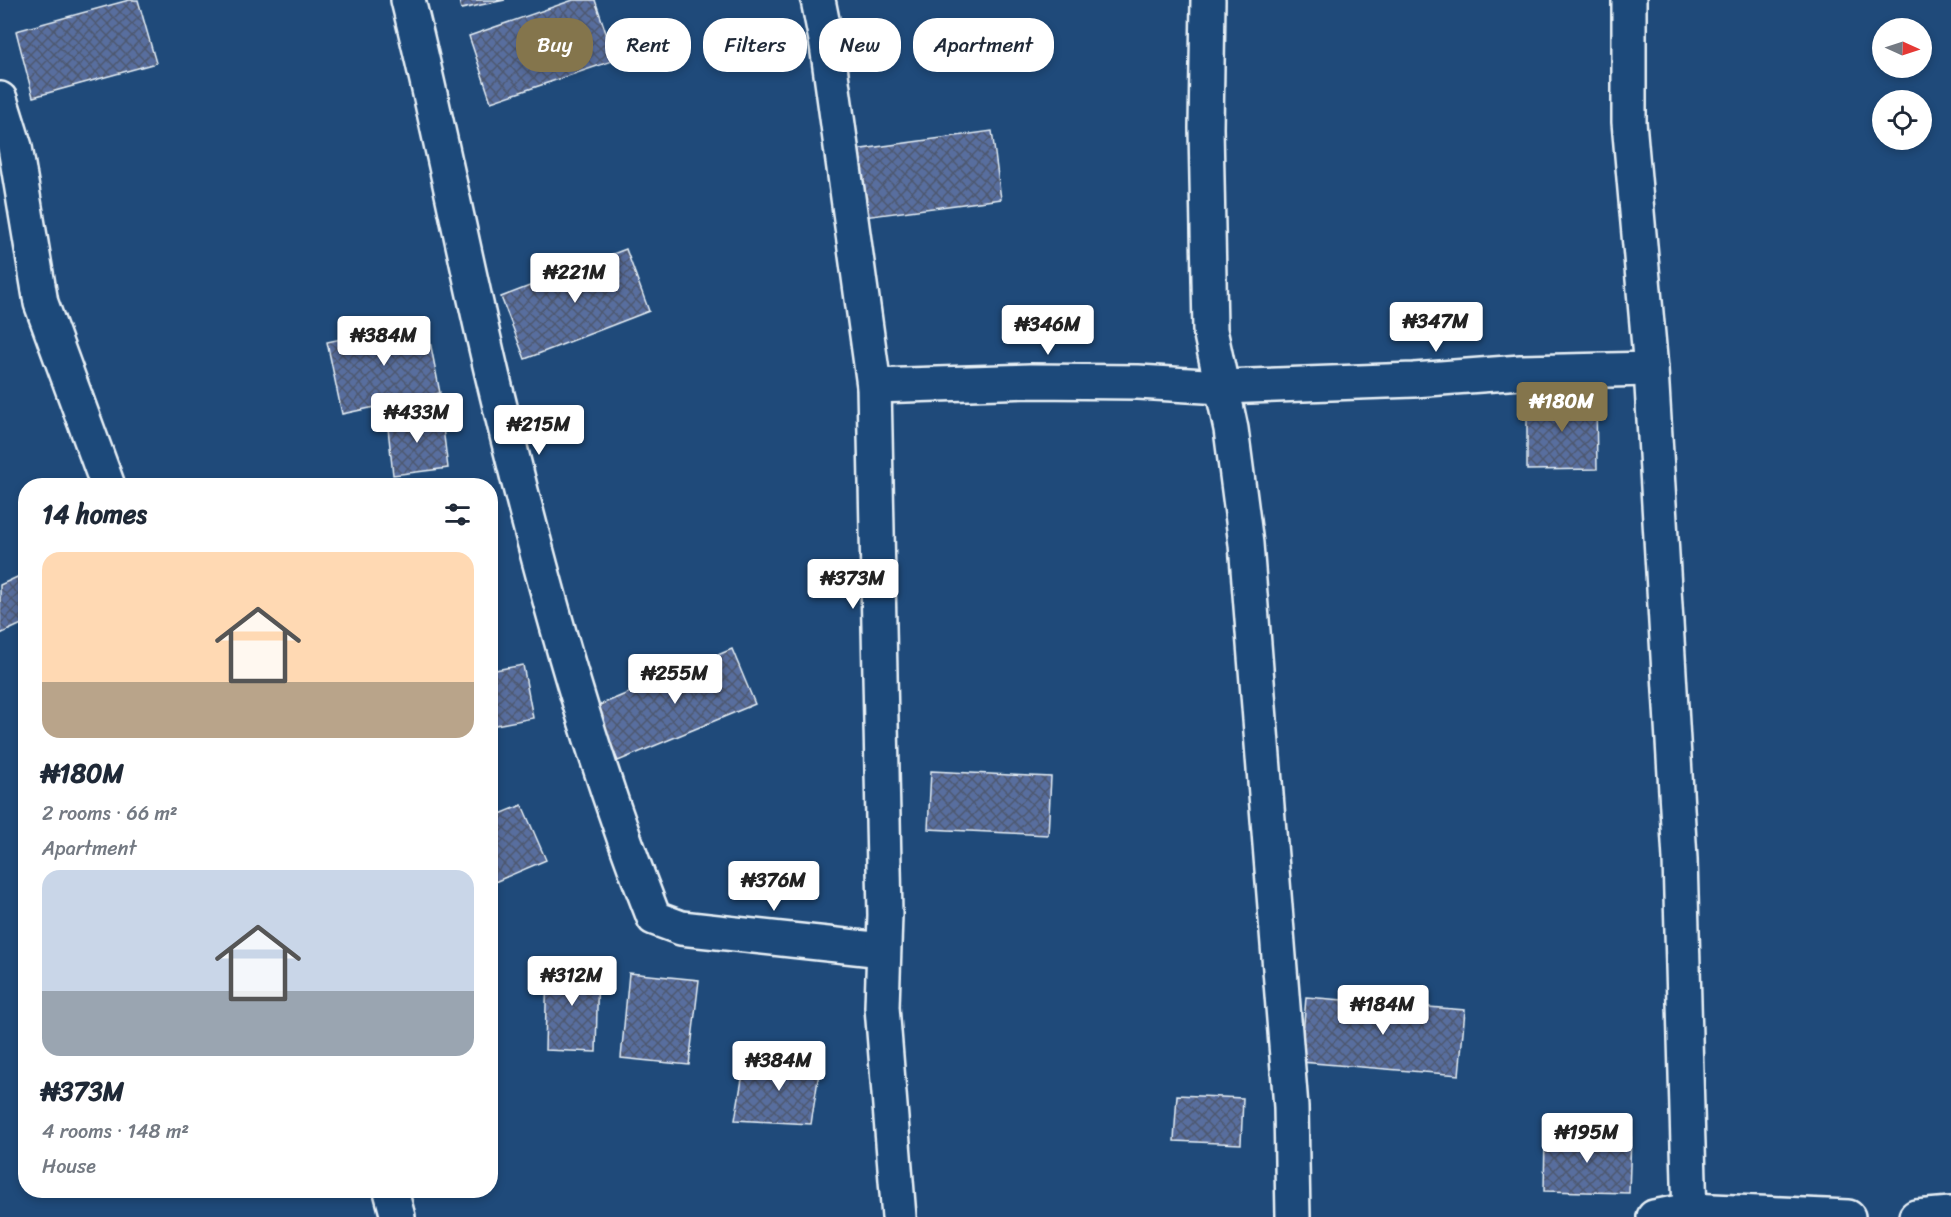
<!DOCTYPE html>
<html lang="en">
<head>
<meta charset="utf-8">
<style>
  :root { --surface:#fff; --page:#f2f2f3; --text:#1f2937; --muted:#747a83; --accent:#84754c }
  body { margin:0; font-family:Sriracha,sans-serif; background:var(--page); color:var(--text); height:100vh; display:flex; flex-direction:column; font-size:22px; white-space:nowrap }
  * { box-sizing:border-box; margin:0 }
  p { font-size:20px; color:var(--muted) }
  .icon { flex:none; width:33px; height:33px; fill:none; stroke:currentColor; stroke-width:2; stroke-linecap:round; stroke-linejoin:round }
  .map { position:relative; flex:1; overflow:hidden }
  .side { position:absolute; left:18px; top:478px; width:480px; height:720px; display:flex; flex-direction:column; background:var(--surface); border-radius:24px; box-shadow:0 3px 9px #0003 }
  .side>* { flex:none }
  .banner { position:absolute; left:516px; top:18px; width:570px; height:54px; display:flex; gap:12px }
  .needle { width:39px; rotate:93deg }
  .controls { position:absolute; left:1872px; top:18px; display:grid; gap:12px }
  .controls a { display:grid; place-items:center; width:60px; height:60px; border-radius:50%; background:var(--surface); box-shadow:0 3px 9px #0003; font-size:30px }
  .price { position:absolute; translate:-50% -51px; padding:0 14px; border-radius:6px; background:#fff; color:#222; font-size:20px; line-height:39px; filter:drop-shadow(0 2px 3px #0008) }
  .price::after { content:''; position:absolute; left:50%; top:36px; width:18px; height:14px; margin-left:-9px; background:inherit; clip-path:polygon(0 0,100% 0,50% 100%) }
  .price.current { background:var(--accent); color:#fff }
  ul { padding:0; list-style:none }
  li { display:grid; align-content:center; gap:12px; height:318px; padding:0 24px }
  li span { display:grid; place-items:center; height:186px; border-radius:18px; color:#555 }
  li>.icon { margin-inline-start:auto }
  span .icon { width:108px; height:108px; fill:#fffc; stroke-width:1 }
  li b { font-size:26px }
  h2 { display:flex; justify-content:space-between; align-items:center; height:72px; padding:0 24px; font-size:26px }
  .pill { padding:0 21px; border-radius:24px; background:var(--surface); box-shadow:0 3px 9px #0003; font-size:21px; line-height:54px }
  .pill.current { background:var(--accent); color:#fff }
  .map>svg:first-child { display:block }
  .building { fill:url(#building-cross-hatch); stroke:#e8f1f8; stroke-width:1.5 }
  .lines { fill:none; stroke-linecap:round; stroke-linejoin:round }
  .minor-casing { stroke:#e8f1f8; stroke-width:38 }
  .minor { stroke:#1f4a7a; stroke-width:33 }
</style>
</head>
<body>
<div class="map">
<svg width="1951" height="1217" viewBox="0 0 1951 1217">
  <defs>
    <pattern id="building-cross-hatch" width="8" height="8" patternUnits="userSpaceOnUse" patternTransform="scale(1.5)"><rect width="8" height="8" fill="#586e9e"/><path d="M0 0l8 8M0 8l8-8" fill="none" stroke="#4e5970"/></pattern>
  </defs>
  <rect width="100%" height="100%" fill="#1f4a7a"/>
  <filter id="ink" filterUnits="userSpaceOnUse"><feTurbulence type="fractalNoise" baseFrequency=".0167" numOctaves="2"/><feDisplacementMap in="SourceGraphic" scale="12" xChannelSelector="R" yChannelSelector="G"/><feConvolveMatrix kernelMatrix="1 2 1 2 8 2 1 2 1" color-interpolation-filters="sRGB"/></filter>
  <g filter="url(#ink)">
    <g class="building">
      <path d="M129 0H138L156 63 33 97 16 31Z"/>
      <path d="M459 0H505L461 9Z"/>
      <path d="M573 0H595L615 60 491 102 469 36Z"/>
      <path d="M992 131 1001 199 864 217 855 150Z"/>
      <path d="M626 249 649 311 525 359 501 297Z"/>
      <path d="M426 321 440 393 342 414 327 342Z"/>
      <path d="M1596 395 1597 469 1527 470V396Z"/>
      <path d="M441 412 448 468 393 475 387 419Z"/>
      <path d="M26 573V622L0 634V585Z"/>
      <path d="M732 649 755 704 618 761 595 707Z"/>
      <path d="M523 665 533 718 490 726V671Z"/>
      <path d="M931 771 1051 777 1048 835 928 829Z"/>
      <path d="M522 805 546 860 490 884V818Z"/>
      <path d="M547 962 598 963 596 1052 545 1050Z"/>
      <path d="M629 973 699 980 689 1065 621 1058Z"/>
      <path d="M1306 997 1465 1010 1459 1075 1301 1062Z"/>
      <path d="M821 1060 811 1124 735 1120 745 1062Z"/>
      <path d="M1177 1095 1243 1098 1241 1144 1174 1141Z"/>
      <path d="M1545 1135 1631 1137 1629 1193 1544 1191Z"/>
    </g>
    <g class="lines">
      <g class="minor-casing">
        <g id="minor">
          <path d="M408 0C439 125 463 252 493 378 537 560 585 743 654 918L681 928 883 950"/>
          <path d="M818 0 827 45 874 386 885 915 882 1007 899 1217"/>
          <path d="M1208 0 1206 128 1210 330 1231 429 1246 544 1291 1107 1293 1217"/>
          <path d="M1629 0V122L1651 369 1680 859 1690 1217"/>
          <path d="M0 99 15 147 41 303 108 486"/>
          <path d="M874 386 1030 381 1138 382 1222 387 1414 380 1521 372 1651 369"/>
          <path d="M391 1191 398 1217"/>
          <path d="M1654 1217 1690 1210 1848 1217"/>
          <path d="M1916 1217 1951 1214"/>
        </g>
      </g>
      <use href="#minor" class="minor"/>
    </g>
  </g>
</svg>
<div class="controls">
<a><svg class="needle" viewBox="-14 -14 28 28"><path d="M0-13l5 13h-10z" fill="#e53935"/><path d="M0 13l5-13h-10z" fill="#747a83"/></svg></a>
<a><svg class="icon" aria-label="locate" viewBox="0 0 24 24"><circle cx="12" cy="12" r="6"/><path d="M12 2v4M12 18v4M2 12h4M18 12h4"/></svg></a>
</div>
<b class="price" style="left:575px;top:304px">₦221M</b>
<b class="price" style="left:1436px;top:353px">₦347M</b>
<b class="price" style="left:1048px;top:356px">₦346M</b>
<b class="price" style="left:384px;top:367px">₦384M</b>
<b class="price current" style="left:1562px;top:433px">₦180M</b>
<b class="price" style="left:417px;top:444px">₦433M</b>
<b class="price" style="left:539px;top:456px">₦215M</b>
<b class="price" style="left:853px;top:610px">₦373M</b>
<b class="price" style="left:675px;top:705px">₦255M</b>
<b class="price" style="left:774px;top:912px">₦376M</b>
<b class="price" style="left:572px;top:1007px">₦312M</b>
<b class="price" style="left:1383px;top:1036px">₦184M</b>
<b class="price" style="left:779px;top:1092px">₦384M</b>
<b class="price" style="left:1587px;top:1164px">₦195M</b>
<div class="banner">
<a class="pill current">Buy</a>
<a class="pill">Rent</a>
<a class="pill">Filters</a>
<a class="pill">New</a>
<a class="pill">Apartment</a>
</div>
<section class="side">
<h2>14 homes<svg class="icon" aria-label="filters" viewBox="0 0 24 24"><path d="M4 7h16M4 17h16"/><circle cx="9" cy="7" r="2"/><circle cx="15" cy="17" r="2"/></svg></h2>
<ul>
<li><span style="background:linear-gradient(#ffd9b3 70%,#b9a48a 0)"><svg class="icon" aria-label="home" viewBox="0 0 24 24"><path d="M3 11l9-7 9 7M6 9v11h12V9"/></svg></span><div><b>₦180M</b><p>2 rooms · 66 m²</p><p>Apartment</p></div></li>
<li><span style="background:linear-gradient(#c9d6e8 65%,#9aa5b1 0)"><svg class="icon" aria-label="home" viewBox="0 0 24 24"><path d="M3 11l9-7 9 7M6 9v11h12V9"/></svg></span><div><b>₦373M</b><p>4 rooms · 148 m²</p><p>House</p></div></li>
</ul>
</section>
</div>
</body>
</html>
